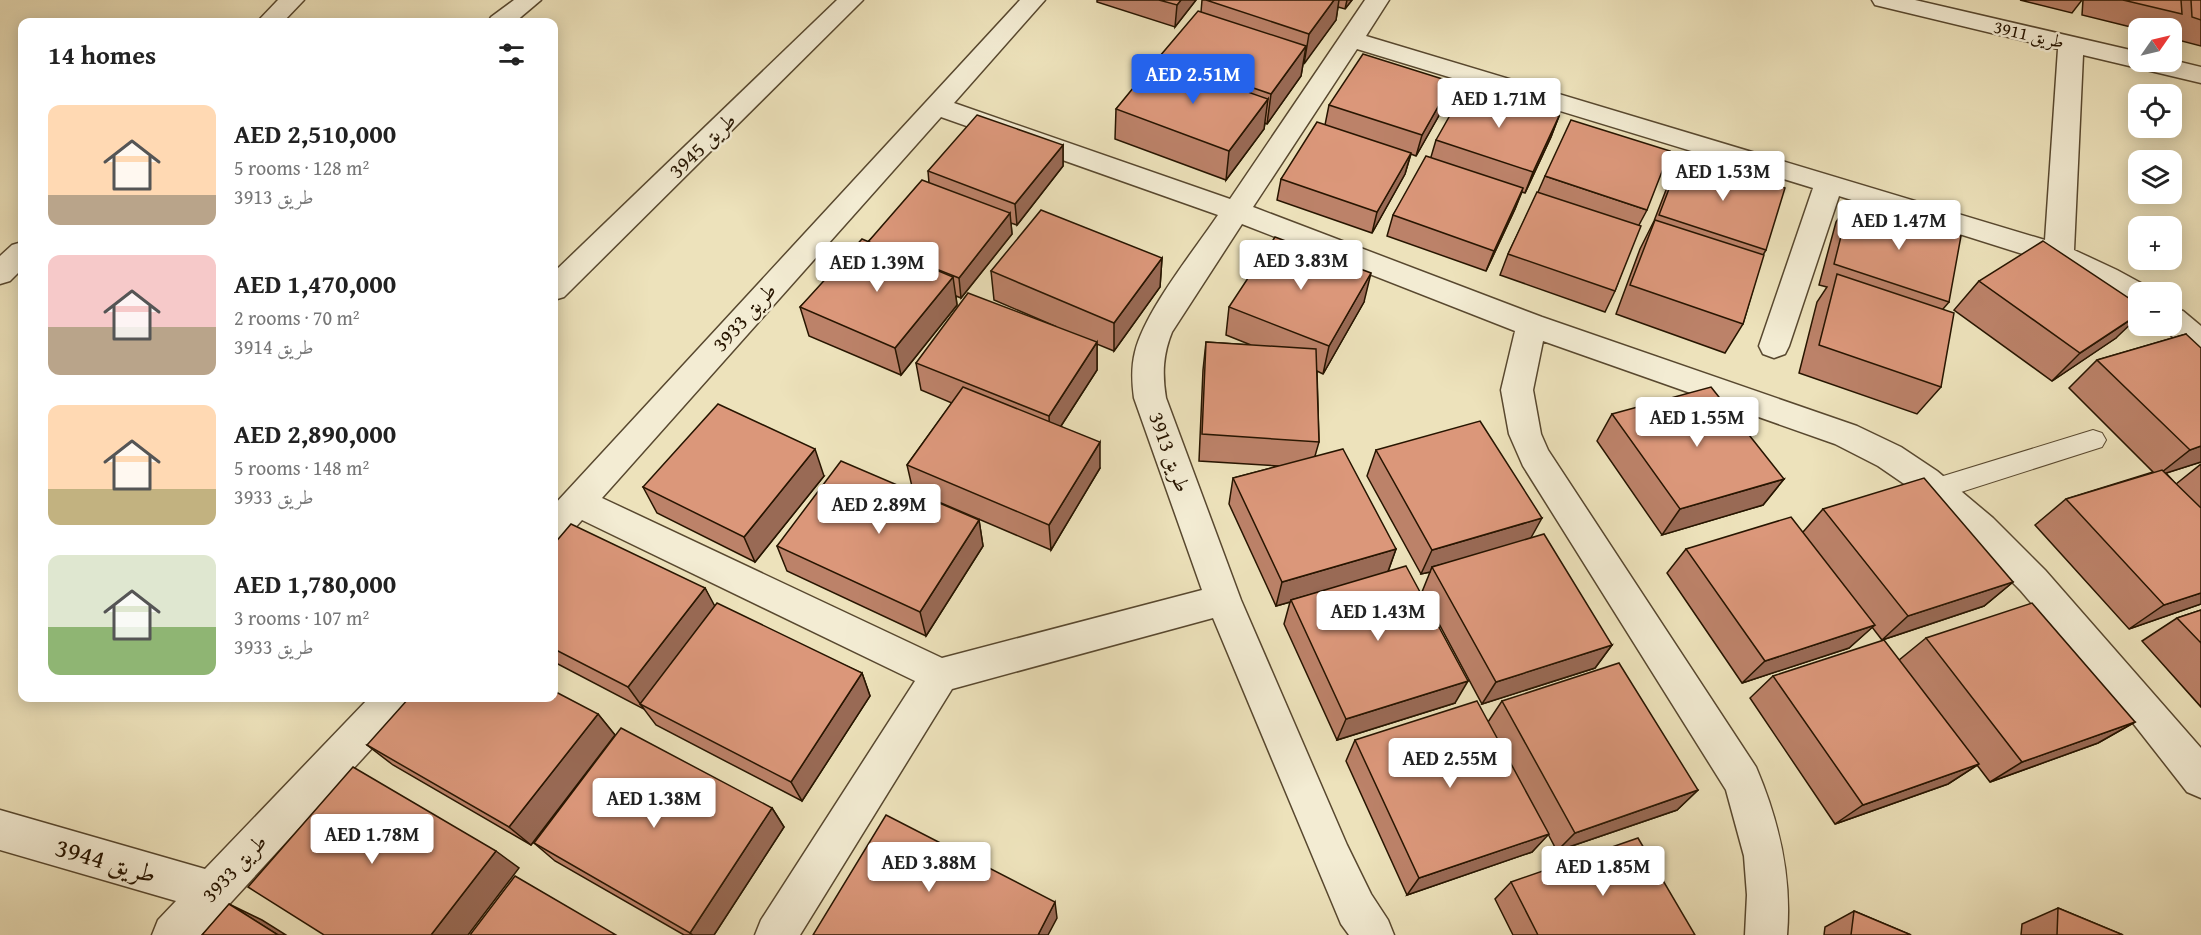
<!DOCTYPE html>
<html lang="en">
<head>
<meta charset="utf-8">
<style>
  :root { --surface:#fff; --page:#f6f6f6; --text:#222; --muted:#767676; --accent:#2563eb }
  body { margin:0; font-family:"Gentium Book Plus",Amiri,serif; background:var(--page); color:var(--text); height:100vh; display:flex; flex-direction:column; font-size:22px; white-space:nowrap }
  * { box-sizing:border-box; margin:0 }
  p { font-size:20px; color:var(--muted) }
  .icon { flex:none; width:33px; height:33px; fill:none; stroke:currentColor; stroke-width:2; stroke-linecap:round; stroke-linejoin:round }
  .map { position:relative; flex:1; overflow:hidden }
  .sheet { position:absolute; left:18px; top:18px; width:540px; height:684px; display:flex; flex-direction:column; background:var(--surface); border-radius:12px; box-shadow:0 3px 15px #0003 }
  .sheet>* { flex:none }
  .needle { width:39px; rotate:56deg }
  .tools { position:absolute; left:2128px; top:18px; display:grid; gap:12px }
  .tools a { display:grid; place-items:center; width:54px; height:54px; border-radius:12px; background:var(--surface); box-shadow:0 3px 15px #0003; font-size:30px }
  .price { position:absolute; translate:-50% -51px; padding:0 14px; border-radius:6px; background:#fff; color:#222; font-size:20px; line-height:39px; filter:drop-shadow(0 2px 3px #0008) }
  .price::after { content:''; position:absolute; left:50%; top:36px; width:18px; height:14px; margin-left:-9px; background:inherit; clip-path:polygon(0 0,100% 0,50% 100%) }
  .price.active { background:var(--accent); color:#fff }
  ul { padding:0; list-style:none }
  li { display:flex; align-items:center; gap:18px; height:150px; padding:0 30px }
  li span { display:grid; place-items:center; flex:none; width:168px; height:120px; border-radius:12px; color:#555 }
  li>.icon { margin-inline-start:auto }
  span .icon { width:72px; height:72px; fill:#fffc; stroke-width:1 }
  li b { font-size:26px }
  h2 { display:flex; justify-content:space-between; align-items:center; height:72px; padding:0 30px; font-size:26px }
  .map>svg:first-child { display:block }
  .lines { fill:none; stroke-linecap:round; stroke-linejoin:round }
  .service-casing { stroke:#58482f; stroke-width:2 }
  .minor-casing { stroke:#58482f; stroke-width:3 }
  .service { fill:#f3ecd3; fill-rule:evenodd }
  .minor { fill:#f3ecd3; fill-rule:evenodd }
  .wall { fill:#bc8269; stroke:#271500; stroke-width:1.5 }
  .shaded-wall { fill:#996a55; stroke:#271500; stroke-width:1.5 }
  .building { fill:#db977a; stroke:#271500; stroke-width:1.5 }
  .labels { text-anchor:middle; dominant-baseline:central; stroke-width:5; stroke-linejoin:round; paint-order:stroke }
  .far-street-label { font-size:18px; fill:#271500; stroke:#f3ecd3 }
  .street-label { font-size:21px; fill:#271500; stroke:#f3ecd3 }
  .near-street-label { font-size:26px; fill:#271500; stroke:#f3ecd3 }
</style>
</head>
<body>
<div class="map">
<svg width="2201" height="935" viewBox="0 0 2201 935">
  <rect width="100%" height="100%" fill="#ede2bb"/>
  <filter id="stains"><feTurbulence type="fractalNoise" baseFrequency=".00333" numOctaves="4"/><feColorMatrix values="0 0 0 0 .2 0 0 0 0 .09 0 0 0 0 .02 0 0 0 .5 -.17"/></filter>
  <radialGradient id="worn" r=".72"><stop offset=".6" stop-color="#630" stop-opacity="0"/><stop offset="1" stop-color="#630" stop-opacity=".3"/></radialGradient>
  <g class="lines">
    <g class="service-casing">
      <path id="service" d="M2093 430 2102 433 2106 440 2102 447 1936 500 1927 497 1923 489 1927 481Z"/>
    </g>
    <g class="minor-casing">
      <g id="minor">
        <path d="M278 0H304L283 22H257Z"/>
        <path d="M514 0H541L515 22H488L491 17Z"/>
        <path d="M837 0H863L564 297 554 300V272Z"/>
        <path d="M1020 0H1045L954 103 1230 199 1365 0H1389L1366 36 2045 240 2058 49 1875 5 1872 0H1915L2139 52V62L2172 60 2201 67V83L2083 55 2074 250 2117 270 2150 288 2152 292H2139V307L2128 304 2080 277 2029 256 1839 196 1789 346 1785 354 1774 358 1763 354 1759 346 1813 188 1357 49 1253 207 1542 317 1857 426 1901 447 1937 471 1993 518 2045 570 2201 748V798L2187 792 2129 718 2021 591 1969 538 1913 490 1878 466 1835 444 1543 341 1533 390 1541 434 1548 450 1756 767C1779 821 1792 876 1787 935H1745L1747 895 1744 856 1726 790 1523 466 1509 434 1501 390 1515 331 1242 224 1172 332C1163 354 1162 374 1166 398L1241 600 1347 845 1371 894 1388 920 1394 935H1349L1341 924 1213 618 952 689 800 935H755L761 920 915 681 582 520 566 538 554 542V505ZM941 117 1218 215C1193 252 1145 311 1135 352 1131 368 1132 383 1134 398L1202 590 942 658 602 498Z"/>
        <path d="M22 242V269L10 281 0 284V256L12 245Z"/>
        <path d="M2172 308 2183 311 2201 326V355L2190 351 2161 327 2172 326Z"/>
        <path d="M369 698H413L407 710 201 935H152L158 920 176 901 0 850V810L205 869Z"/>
      </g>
    </g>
    <use href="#service" class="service"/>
    <use href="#minor" class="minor"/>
  </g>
  <g class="wall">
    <path d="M1097 0H1196L1175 27 1097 2Z"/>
    <path d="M1202 0H1352L1345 9 1338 7 1336 20 1303 64 1301 76 1267 124 1265 123 1264 129 1226 180 1115 139 1116 109 1159 61 1160 56 1201 12Z"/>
    <path d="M2020 0H2082L2072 13Z"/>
    <path d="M2083 0H2201V46L2174 39V24L2170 28H2139V29L2082 15Z"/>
    <path d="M1452 82 1446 103 1416 156 1411 154 1405 174 1372 233 1277 200 1281 179 1325 125 1329 105Z"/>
    <path d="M1559 116 1551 137 1525 193 1522 192 1515 209 1486 271 1387 236 1393 215 1431 157 1436 140Z"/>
    <path d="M1063 145V166L1017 225 1011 223 1012 234 961 298 956 296 957 305 901 375 809 336 800 307 929 183 928 171Z"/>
    <path d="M1682 155 1766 250 1763 255 1743 324 1725 353 1616 314 1640 249 1654 221 1671 177Z"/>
    <path d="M1545 176 1647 210 1639 225 1615 291 1605 312 1500 275 1508 254 1538 192Z"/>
    <path d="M1850 201 1949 302 1943 309 1941 387 1917 414 1799 373 1817 302 1827 287 1819 285 1836 222Z"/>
    <path d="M1162 258 1160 287 1114 351 1097 344V370L1061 426 1100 468 1051 550 913 491 907 465 952 403 921 390 916 363 1055 326 994 300 991 271Z"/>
    <path d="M1979 281 2116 338 2052 381 1954 310Z"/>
    <path d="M1364 302 1323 374 1317 371 1319 442 1315 456 1396 549 1388 572 1455 703 1337 740 1284 624 1290 602 1276 606 1229 504 1233 478 1279 466 1199 461 1203 370 1206 342 1251 345 1226 335 1229 307Z"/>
    <path d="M2186 334 2201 462 2166 473 2176 484 2201 464V604L2129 629 2035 525 2066 499 2153 472 2069 388 2097 360Z"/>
    <path d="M1612 414 1784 479 1763 505 1662 535 1597 441Z"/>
    <path d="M1376 450 1530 538 1612 645 1595 668 1482 704 1422 592 1430 572 1421 574 1367 476Z"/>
    <path d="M824 476 755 562 657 513 643 487Z"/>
    <path d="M1823 509 2013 582 1984 606 1882 640 1872 627 1849 648 1742 683 1667 573 1686 549 1803 532Z"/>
    <path d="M979 520 983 546 926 636 787 571 777 546Z"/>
    <path d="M554 544 705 588 714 607 862 673 870 696 802 801 656 725 644 709 554 662Z"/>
    <path d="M2201 610V707L2142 641 2177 618Z"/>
    <path d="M1926 638 2135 722 2098 743 1990 782 1977 765 1948 784 1835 824 1750 698 1773 676 1899 660Z"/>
    <path d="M1502 701 1698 790 1677 810 1557 851 1548 834 1532 852 1407 895 1346 761 1355 740 1488 722Z"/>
    <path d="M598 714 615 735 531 845 393 765 367 745Z"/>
    <path d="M772 808 784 827 714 935H684L555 861 534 843Z"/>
    <path d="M1511 882 1695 935H1513L1495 899Z"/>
    <path d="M2058 908 2123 935H2021L2022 924Z"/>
    <path d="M1854 911 1911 935H1824L1825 927Z"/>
  </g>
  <g class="shaded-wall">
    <path d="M1181 0H1196L1175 27 1177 5Z"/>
    <path d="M1334 0H1339L1336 20 1304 64 1309 34Z"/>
    <path d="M1347 0H1352L1345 9Z"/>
    <path d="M1306 46 1301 76 1267 124 1271 94Z"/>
    <path d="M1452 82 1446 103 1416 156 1422 135Z"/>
    <path d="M1268 99 1264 129 1226 180 1229 151Z"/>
    <path d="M1559 116 1551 137 1525 193 1533 172Z"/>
    <path d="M1063 145V166L1017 225 1015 204Z"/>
    <path d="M1411 153 1405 174 1372 233 1377 212Z"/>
    <path d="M1523 188 1515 209 1486 271 1494 251Z"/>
    <path d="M1010 213 1012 234 961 298 959 278Z"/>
    <path d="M1162 258 1160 287 1114 351V323Z"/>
    <path d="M1371 273 1364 302 1323 374 1329 346Z"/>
    <path d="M953 277 957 305 901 375 895 348Z"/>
    <path d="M2139 314V316L2116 338 2052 381 2080 353Z"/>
    <path d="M1097 342V370L1050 443 1049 416Z"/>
    <path d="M1100 442V468L1051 550 1049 525Z"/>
    <path d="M2201 446V462L2157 476 2190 450Z"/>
    <path d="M815 449 824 476 755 562 744 537Z"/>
    <path d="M1784 479 1763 505 1662 535 1680 509Z"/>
    <path d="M1542 518 1528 543 1432 567 1430 572 1421 574 1432 550Z"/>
    <path d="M979 520 983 546 926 636 920 612Z"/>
    <path d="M1396 549 1387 574 1291 600 1290 602 1276 606 1282 582Z"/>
    <path d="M2013 582 1984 606 1882 640 1908 616Z"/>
    <path d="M705 588 718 612 640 704 644 709 628 687Z"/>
    <path d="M2201 593V604L2129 629 2164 605Z"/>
    <path d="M1875 625 1849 648 1742 683 1765 661Z"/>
    <path d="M1612 645 1595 668 1482 704 1496 682Z"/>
    <path d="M862 673 870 696 802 801 791 782Z"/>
    <path d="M1468 681 1455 703 1337 740 1346 719Z"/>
    <path d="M598 714 615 735 531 845 509 827Z"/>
    <path d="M2135 722 2098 743 1990 782 2022 762Z"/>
    <path d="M1979 764 1948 784 1835 824 1863 805Z"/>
    <path d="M1698 790 1677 810 1557 851 1575 833Z"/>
    <path d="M772 808 784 827 714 935H693L690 933Z"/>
    <path d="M1549 834 1532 852 1407 895 1419 878Z"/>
    <path d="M496 851 519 868 468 935H431Z"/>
    <path d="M1055 902 1057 918 1048 935H1038Z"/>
    <path d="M229 904 262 920 286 935H278Z"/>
  </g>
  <g class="building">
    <path d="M1159 0H1181L1177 5Z"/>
    <path d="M1206 0H1334L1309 34Z"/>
    <path d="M2123 0H2181L2182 14Z"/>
    <path d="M2191 0H2201V20L2192 17Z"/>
    <path d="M1198 11 1306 46 1271 94 1160 56Z"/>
    <path d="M1363 54 1452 82 1422 135 1329 105Z"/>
    <path d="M1156 60 1268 99 1229 151 1116 109Z"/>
    <path d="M1466 87 1559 116 1533 172 1436 140Z"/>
    <path d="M977 115 1063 145 1015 204 928 171Z"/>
    <path d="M1571 120 1670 151 1647 210 1545 176Z"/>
    <path d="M1317 122 1411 153 1377 212 1281 179Z"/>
    <path d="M1682 155 1785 188 1766 250 1659 215Z"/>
    <path d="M1426 156 1523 188 1494 251 1393 215Z"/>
    <path d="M922 180 1010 213 959 278 868 242Z"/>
    <path d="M1537 192 1641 226 1615 291 1508 254Z"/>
    <path d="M1850 201 1961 236 1949 302 1834 264Z"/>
    <path d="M1041 210 1162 258 1114 323 991 271Z"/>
    <path d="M1655 220 1764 255 1743 324 1630 285Z"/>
    <path d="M1275 237 1371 273 1329 346 1229 307Z"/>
    <path d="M862 239 953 277 895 348 800 307Z"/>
    <path d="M2043 241 2139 305V314L2080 353 1979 281Z"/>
    <path d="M1837 274 1954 313 1941 387 1819 345Z"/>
    <path d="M968 293 1097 342 1049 416 916 363Z"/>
    <path d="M2186 334 2201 348V446L2190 450 2097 360Z"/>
    <path d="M1206 342 1316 349 1319 442 1202 434Z"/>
    <path d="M963 387 1100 442 1049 525 907 465Z"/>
    <path d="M1711 387 1784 479 1680 509 1612 414Z"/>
    <path d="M718 404 815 449 744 537 643 487Z"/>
    <path d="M1480 421 1542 518 1432 550 1376 450Z"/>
    <path d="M1343 449 1396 549 1282 582 1233 478Z"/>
    <path d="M841 461 979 520 920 612 777 546Z"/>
    <path d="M2162 470 2201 508V593L2164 605 2066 499Z"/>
    <path d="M1924 478 2013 582 1908 616 1823 509Z"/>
    <path d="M1791 517 1875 625 1765 661 1686 549Z"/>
    <path d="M571 524 705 588 628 687 554 649V544Z"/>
    <path d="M1544 534 1612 645 1496 682 1432 567Z"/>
    <path d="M1406 566 1468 681 1346 719 1291 600Z"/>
    <path d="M717 603 862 673 791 782 640 704Z"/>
    <path d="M2032 603 2135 722 2022 762 1926 638Z"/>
    <path d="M2201 610V643L2177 618Z"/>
    <path d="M1884 640 1979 764 1863 805 1773 676Z"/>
    <path d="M1619 663 1698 790 1575 833 1502 701Z"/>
    <path d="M554 691 598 714 509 827 367 745 409 698H554Z"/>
    <path d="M1477 701 1549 834 1419 878 1355 740Z"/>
    <path d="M621 728 772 808 690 933 534 843Z"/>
    <path d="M353 767 496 851 431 935H324L248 887Z"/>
    <path d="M886 815 1055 902 1038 935H813Z"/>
    <path d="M1638 838 1695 935H1538L1511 882Z"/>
    <path d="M515 876 616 935H470Z"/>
    <path d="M229 904 278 935H202Z"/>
    <path d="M2058 908 2123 935H2057Z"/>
    <path d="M1854 911 1911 935H1851Z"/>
  </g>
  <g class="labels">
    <g class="far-street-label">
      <text transform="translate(2029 34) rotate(13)">طريق 3911</text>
    </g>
    <g class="street-label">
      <text transform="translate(702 145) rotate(-44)">طريق 3945</text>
      <text transform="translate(744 317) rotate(-48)">طريق 3933</text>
      <text transform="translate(1170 452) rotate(70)">طريق 3913</text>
      <text transform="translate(234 868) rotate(-47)">طريق 3933</text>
    </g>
    <g class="near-street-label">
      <text transform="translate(106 860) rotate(16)">طريق 3944</text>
    </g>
  </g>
  <rect width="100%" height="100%" filter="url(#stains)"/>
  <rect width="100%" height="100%" fill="url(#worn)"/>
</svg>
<div class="tools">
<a><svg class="needle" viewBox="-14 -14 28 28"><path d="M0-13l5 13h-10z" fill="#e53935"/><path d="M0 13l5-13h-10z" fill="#767676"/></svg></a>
<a><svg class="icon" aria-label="locate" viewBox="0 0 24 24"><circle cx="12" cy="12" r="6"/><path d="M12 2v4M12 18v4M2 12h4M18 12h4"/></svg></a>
<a><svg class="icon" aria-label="layers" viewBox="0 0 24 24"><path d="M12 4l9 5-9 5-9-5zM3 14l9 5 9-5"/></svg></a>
<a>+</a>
<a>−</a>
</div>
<b class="price active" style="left:1193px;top:105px">AED 2.51M</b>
<b class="price" style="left:1499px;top:129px">AED 1.71M</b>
<b class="price" style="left:1723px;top:202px">AED 1.53M</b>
<b class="price" style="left:1899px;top:251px">AED 1.47M</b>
<b class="price" style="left:1301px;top:291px">AED 3.83M</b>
<b class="price" style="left:877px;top:293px">AED 1.39M</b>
<b class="price" style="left:1697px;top:448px">AED 1.55M</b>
<b class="price" style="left:879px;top:535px">AED 2.89M</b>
<b class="price" style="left:1378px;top:642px">AED 1.43M</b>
<b class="price" style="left:1450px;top:789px">AED 2.55M</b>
<b class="price" style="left:654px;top:829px">AED 1.38M</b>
<b class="price" style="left:372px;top:865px">AED 1.78M</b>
<b class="price" style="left:929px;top:893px">AED 3.88M</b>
<b class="price" style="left:1603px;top:897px">AED 1.85M</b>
<section class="sheet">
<h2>14 homes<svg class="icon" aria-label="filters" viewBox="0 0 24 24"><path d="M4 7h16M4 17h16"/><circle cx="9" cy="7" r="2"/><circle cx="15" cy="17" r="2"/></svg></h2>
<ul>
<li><span style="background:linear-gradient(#ffd9b3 75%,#b9a48a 0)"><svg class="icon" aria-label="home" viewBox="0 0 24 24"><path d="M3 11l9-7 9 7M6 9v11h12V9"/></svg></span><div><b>AED 2,510,000</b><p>5 rooms · 128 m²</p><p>طريق 3913</p></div></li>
<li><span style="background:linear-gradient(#f6c9c9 60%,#b9a48a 0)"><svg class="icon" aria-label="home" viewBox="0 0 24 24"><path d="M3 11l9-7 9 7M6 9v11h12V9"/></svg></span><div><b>AED 1,470,000</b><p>2 rooms · 70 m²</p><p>طريق 3914</p></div></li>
<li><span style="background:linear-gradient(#ffd9b3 70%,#c2b280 0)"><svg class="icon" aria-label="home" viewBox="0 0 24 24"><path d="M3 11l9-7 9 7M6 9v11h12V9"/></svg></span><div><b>AED 2,890,000</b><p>5 rooms · 148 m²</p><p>طريق 3933</p></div></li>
<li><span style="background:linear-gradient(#dfe7d0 60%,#8fb573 0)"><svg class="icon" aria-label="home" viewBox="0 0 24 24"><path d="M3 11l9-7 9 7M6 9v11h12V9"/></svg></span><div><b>AED 1,780,000</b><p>3 rooms · 107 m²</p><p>طريق 3933</p></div></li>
</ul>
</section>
</div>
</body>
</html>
